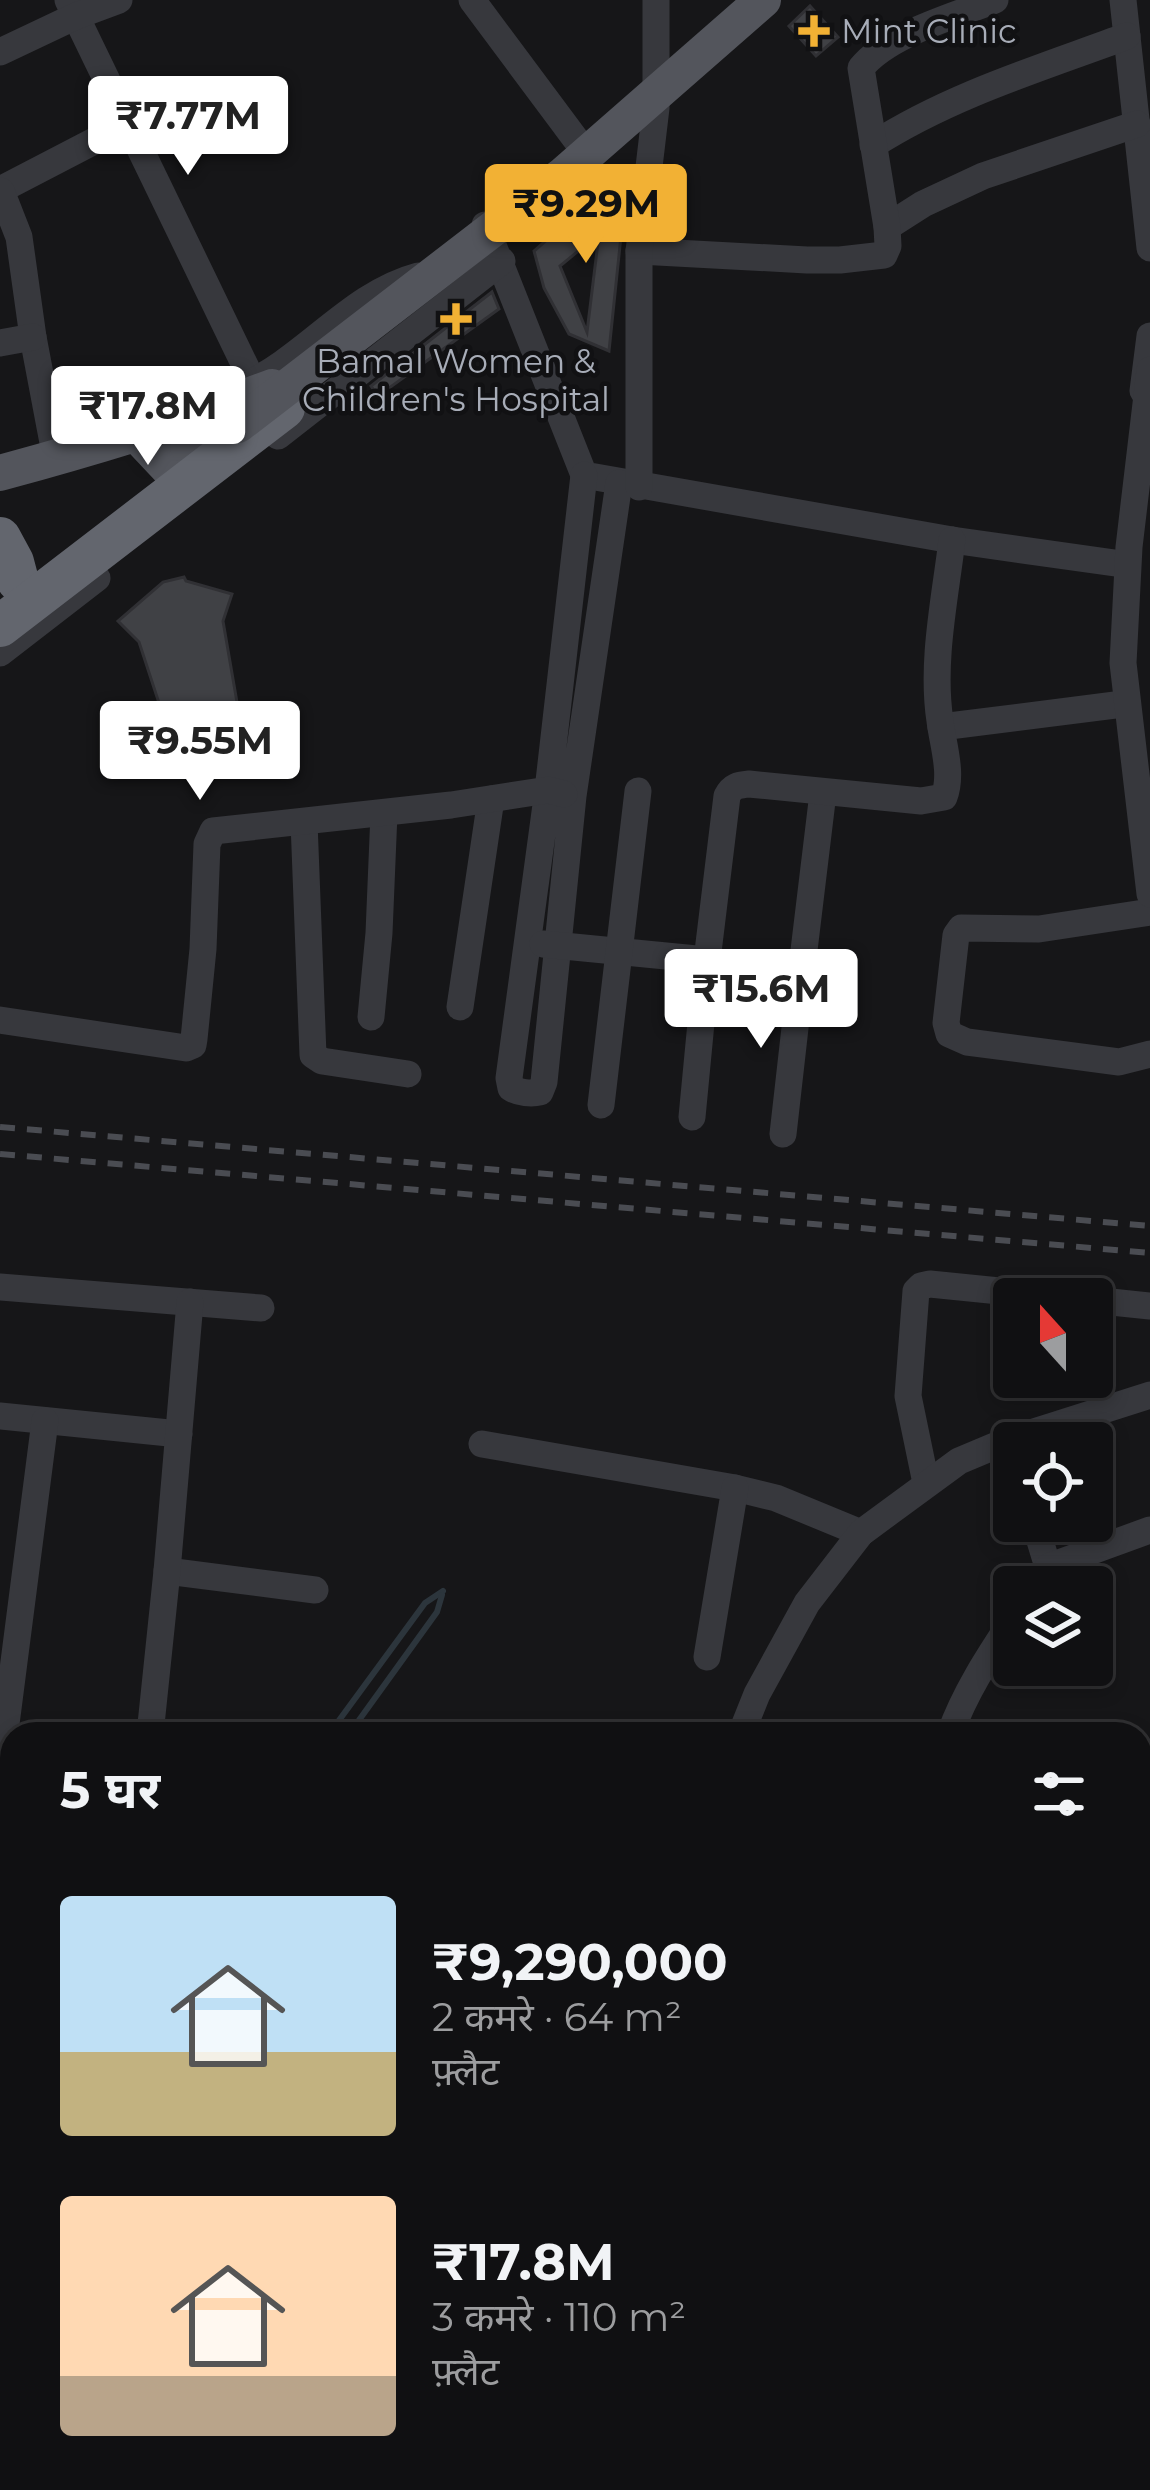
<!DOCTYPE html>
<html lang="hi">
<head>
<meta charset="utf-8">
<style>
  :root { --surface:#101012; --page:#19191b; --text:#f1f3f6; --muted:#9c9d9f; --line:#303032; --accent:#f2b134 }
  body { margin:0; font-family:Montserrat,"Noto Sans Devanagari",sans-serif; background:var(--page); color:var(--text); height:100vh; display:flex; flex-direction:column; font-size:45px; white-space:nowrap }
  * { box-sizing:border-box; margin:0 }
  p { font-size:39px; color:var(--muted) }
  .icon { flex:none; width:66px; height:66px; fill:none; stroke:currentColor; stroke-width:2; stroke-linecap:round; stroke-linejoin:round }
  .map { position:relative; flex:1; overflow:hidden }
  .sheet { position:absolute; left:0px; top:1722px; width:1152px; height:768px; display:flex; flex-direction:column; background:var(--surface); border-radius:36px 36px 0 0; box-shadow:0 6px 18px #0003,0 0 0 3px var(--line) }
  .sheet>* { flex:none }
  .needle { width:78px; rotate:339deg }
  .controls { position:absolute; left:993px; top:1278px; display:grid; gap:24px }
  .controls a { display:grid; place-items:center; width:120px; height:120px; border-radius:12px; background:var(--surface); box-shadow:0 6px 18px #0003,0 0 0 3px var(--line); font-size:60px }
  .price { position:absolute; translate:-50% -102px; padding:0 27px; border-radius:12px; background:#fff; color:#222; font-size:39px; line-height:78px; filter:drop-shadow(0 3px 6px #0008) }
  .price::after { content:''; position:absolute; left:50%; top:72px; width:36px; height:27px; margin-left:-18px; background:inherit; clip-path:polygon(0 0,100% 0,50% 100%) }
  .price.on { background:var(--accent); color:#111 }
  ul { padding:0; list-style:none }
  li { display:flex; align-items:center; gap:36px; height:300px; padding:0 60px }
  li span { display:grid; place-items:center; flex:none; width:336px; height:240px; border-radius:12px; color:#555 }
  li>.icon { margin-inline-start:auto }
  span .icon { width:144px; height:144px; fill:#fffc; stroke-width:1 }
  li b { font-size:51px }
  h2 { display:flex; justify-content:space-between; align-items:center; height:144px; padding:0 60px; font-size:51px }
  .map>svg:first-child { display:block }
  .lines { fill:none; stroke-linecap:round; stroke-linejoin:round }
  .stream { stroke:#2c353c; stroke-width:6 }
  .building { fill:#404145; stroke:#303034; stroke-width:3; fill-rule:evenodd }
  .path { stroke:#3d3f44; stroke-width:3; stroke-dasharray:6 9; stroke-linecap:butt }
  .minor { stroke:#37383d; stroke-width:27 }
  .major { stroke:#53555c; stroke-width:36 }
  .highway { stroke:#63666e; stroke-width:42 }
  .rail { stroke:#4a4c52; stroke-width:6; stroke-dasharray:15 12; stroke-linecap:butt }
  .minor-bridge { stroke:#37383d; stroke-width:27 }
  .major-bridge { stroke:#53555c; stroke-width:36 }
  .poi-dot { fill:#f2b134; stroke:#111113; stroke-width:4.5 }
  .labels { text-anchor:middle; dominant-baseline:central; stroke-width:9; stroke-linejoin:round; paint-order:stroke }
  .poi-label { font-size:33px; fill:#a8adb8; stroke:#111113; text-anchor:start }
</style>
</head>
<body>
<div class="map">
<svg width="1150" height="2490" viewBox="0 0 1150 2490">
  <rect width="100%" height="100%" fill="#161618"/>
  <g class="lines">
    <g class="stream">
      <path d="M329 1734 425 1603 443 1591"/>
      <path d="M349 1734 437 1612 442 1595"/>
      <path d="M167 2490 169 2478"/>
      <path d="M184 2490 185 2478"/>
    </g>
  </g>
  <g class="building">
    <path d="M810 6 838 37 816 56 789 26Z"/>
    <path d="M628 169 609 351 569 334 544 288 534 251ZM599 234 587 332 560 266Z"/>
    <path d="M492 292 499 309 378 396 371 386Z"/>
    <path d="M184 577 186 581 232 594 223 621 243 737 175 752 139 642 118 621 163 582Z"/>
  </g>
  <g class="lines">
    <path class="path" d="M438 2490 443 2478"/>
    <g class="minor">
      <path d="M68 0 253 382"/>
      <path d="M472 0 580 145"/>
      <path d="M1123 0 1150 248"/>
      <path d="M0 52 76 16 119 0"/>
      <path d="M873 145C951 95 1041 68 1127 36"/>
      <path d="M0 190 127 124"/>
      <path d="M1 191 19 237 33 337 54 448"/>
      <path d="M485 225 584 475 952 540 1122 564"/>
      <path d="M887 227 923 204 983 176 1137 124"/>
      <path d="M639 251 807 260H840L884 255 888 246 887 227 861 68C888 34 955 16 995 0"/>
      <path d="M0 343 33 337"/>
      <path d="M244 386C307 357 351 294 418 276"/>
      <path d="M1143 391 1150 336"/>
      <path d="M278 436 502 261"/>
      <path d="M584 475 548 790 509 1078 511 1088C518 1093 532 1094 540 1092L544 1082 573 796 619 483"/>
      <path d="M639 487V251L656 108V0"/>
      <path d="M0 653 97 578"/>
      <path d="M941 727 1123 704"/>
      <path d="M304 822 313 1055 322 1061 408 1074"/>
      <path d="M1150 912 1039 929 961 928 956 935 946 1023 949 1034 967 1042 1119 1062 1150 1054"/>
      <path d="M543 944 707 960 801 975 823 793"/>
      <path d="M460 1007 491 799"/>
      <path d="M371 1017 379 933 384 813"/>
      <path d="M0 1020 186 1048 193 1045 194 1039 203 949 207 844 213 831 451 805 548 790 564 794"/>
      <path d="M601 1105 638 791"/>
      <path d="M692 1117 707 960 727 796C732 786 738 785 749 784L921 801 944 797C953 774 943 745 940 721 931 662 945 599 952 540"/>
      <path d="M783 1134 801 975"/>
      <path d="M0 1287 261 1308"/>
      <path d="M1092 1300 1150 1306"/>
      <path d="M0 1416 179 1434"/>
      <path d="M482 1444 735 1488 776 1498 861 1533"/>
      <path d="M926 1483 908 1396 916 1291 921 1286 930 1284 1078 1299"/>
      <path d="M1034 1521 1048 1567"/>
      <path d="M167 1571 315 1590"/>
      <path d="M1035 1587 1048 1567 1150 1530"/>
      <path d="M707 1657 735 1488"/>
      <path d="M150 1734 167 1571 190 1302"/>
      <path d="M741 1734 757 1694 807 1603 861 1533 959 1461 1009 1440 1150 1395"/>
      <path d="M950 1734C965 1692 989 1656 1014 1618"/>
      <path d="M2 1755 45 1421"/>
      <path d="M1140 1892 1150 1888"/>
      <path d="M1140 1989 1150 2014"/>
      <path d="M1140 2130 1150 2125"/>
      <path d="M1140 2306 1150 2331"/>
      <path d="M538 2478V2490"/>
      <path d="M506 2490 514 2478"/>
      <path d="M721 2490 722 2478"/>
      <path d="M838 2490 840 2478"/>
    </g>
    <g class="major">
      <path d="M136 434 183 484"/>
      <path d="M188 446 228 432"/>
      <path d="M0 473C92 448 183 421 272 387"/>
    </g>
    <g class="highway">
      <path d="M0 538 13 562 18 581"/>
      <path d="M0 626 284 408"/>
    </g>
    <g class="rail">
      <path d="M0 1127 1150 1226"/>
      <path d="M0 1154 1150 1253"/>
    </g>
    <path class="minor-bridge" d="M1150 370 1129 547 1123 663 1150 894"/>
    <path class="major-bridge" d="M238 425 563 175 763 0"/>
  </g>
  <g class="poi-dot">
    <path d="M808 13h12v12h12v12h-12v12h-12v-12h-12v-12h12z"/>
    <path d="M450 301h12v12h12v12h-12v12h-12v-12h-12v-12h12z"/>
  </g>
  <g class="labels">
    <g class="poi-label">
      <text x="841" y="31">Mint Clinic</text>
      <text x="456" y="361" text-anchor="middle">Bamal Women &amp;<tspan x="456" dy="38">Children's Hospital</tspan></text>
    </g>
  </g>
</svg>
<div class="controls">
<a><svg class="needle" viewBox="-14 -14 28 28"><path d="M0-13l5 13h-10z" fill="#e53935"/><path d="M0 13l5-13h-10z" fill="#9c9d9f"/></svg></a>
<a><svg class="icon" aria-label="locate" viewBox="0 0 24 24"><circle cx="12" cy="12" r="6"/><path d="M12 2v4M12 18v4M2 12h4M18 12h4"/></svg></a>
<a><svg class="icon" aria-label="layers" viewBox="0 0 24 24"><path d="M12 4l9 5-9 5-9-5zM3 14l9 5 9-5"/></svg></a>
</div>
<b class="price" style="left:188px;top:178px">₹7.77M</b>
<b class="price on" style="left:586px;top:266px">₹9.29M</b>
<b class="price" style="left:148px;top:468px">₹17.8M</b>
<b class="price" style="left:200px;top:803px">₹9.55M</b>
<b class="price" style="left:761px;top:1051px">₹15.6M</b>
<section class="sheet">
<h2>5 घर<svg class="icon" aria-label="filters" viewBox="0 0 24 24"><path d="M4 7h16M4 17h16"/><circle cx="9" cy="7" r="2"/><circle cx="15" cy="17" r="2"/></svg></h2>
<ul>
<li><span style="background:linear-gradient(#bfe0f5 65%,#c2b280 0)"><svg class="icon" aria-label="home" viewBox="0 0 24 24"><path d="M3 11l9-7 9 7M6 9v11h12V9"/></svg></span><div><b>₹9,290,000</b><p>2 कमरे · 64 m²</p><p>फ़्लैट</p></div></li>
<li><span style="background:linear-gradient(#ffd9b3 75%,#b9a48a 0)"><svg class="icon" aria-label="home" viewBox="0 0 24 24"><path d="M3 11l9-7 9 7M6 9v11h12V9"/></svg></span><div><b>₹17.8M</b><p>3 कमरे · 110 m²</p><p>फ़्लैट</p></div></li>
</ul>
</section>
</div>
</body>
</html>
